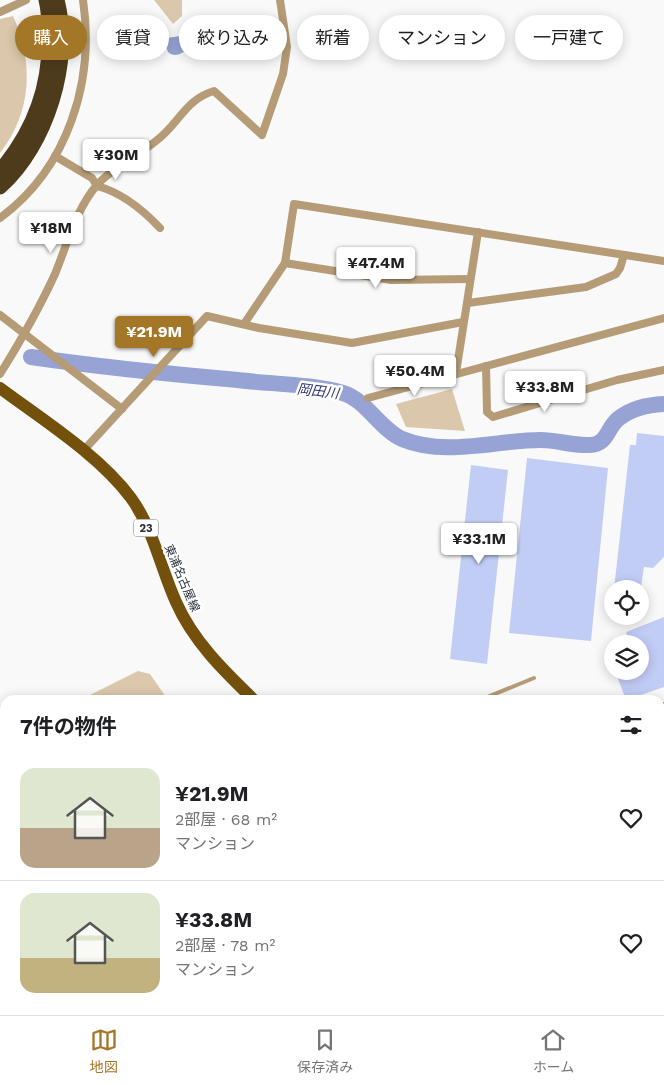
<!DOCTYPE html>
<html lang="ja">
<head>
<meta charset="utf-8">
<style>
  :root { --surface:#fff; --page:#f6f6f6; --text:#202124; --muted:#757577; --line:#e0e0e0; --accent:#a37628 }
  body { margin:0; font-family:"Work Sans","Noto Sans JP",sans-serif; background:var(--page); color:var(--text); height:100vh; display:flex; flex-direction:column; font-size:19px; white-space:nowrap }
  * { box-sizing:border-box; margin:0 }
  p { font-size:16px; color:var(--muted) }
  .icon { flex:none; width:28px; height:28px; fill:none; stroke:currentColor; stroke-width:2; stroke-linecap:round; stroke-linejoin:round }
  .map { position:relative; flex:1; overflow:hidden }
  .drawer { position:absolute; left:0px; top:695px; width:665px; height:320px; display:flex; flex-direction:column; background:var(--surface); border-radius:15px 15px 0 0; box-shadow:0 2px 12px #0003 }
  .drawer>* { flex:none }
  .banner { position:absolute; left:15px; top:15px; width:635px; height:45px; display:flex; gap:10px }
  .tools { position:absolute; left:604px; top:580px; display:grid; gap:10px }
  .tools a { display:grid; place-items:center; width:45px; height:45px; border-radius:50%; background:var(--surface); box-shadow:0 2px 12px #0003; font-size:25px }
  .price { position:absolute; translate:-50% -42px; padding:0 11px; border-radius:5px; background:#fff; color:#222; font-size:16px; line-height:32px; filter:drop-shadow(0 1px 2px #0008) }
  .price::after { content:''; position:absolute; left:50%; top:30px; width:15px; height:11px; margin-left:-8px; background:inherit; clip-path:polygon(0 0,100% 0,50% 100%) }
  .price.current { background:var(--accent); color:#fff }
  ul { padding:0; list-style:none }
  li { display:flex; align-items:center; gap:15px; height:125px; padding:0 20px }
  li+li { border-top:1px solid var(--line) }
  li span { display:grid; place-items:center; flex:none; width:140px; height:100px; border-radius:15px; color:#555 }
  li>.icon { margin-inline-start:auto }
  span .icon { width:60px; height:60px; fill:#fffc; stroke-width:1 }
  li b { font-size:21px }
  h2 { display:flex; justify-content:space-between; align-items:center; height:60px; padding:0 20px; font-size:21px }
  .chip { padding:0 18px; border-radius:22px; background:var(--surface); box-shadow:0 2px 12px #0003; font-size:18px; line-height:45px }
  .chip.current { background:var(--accent); color:#fff }
  .menu { display:flex; justify-content:space-around; align-items:center; height:70px; border-top:1px solid var(--line); background:var(--surface); font-size:14px; color:var(--muted) }
  .menu a { display:grid; justify-items:center; gap:2px }
  .menu .current { color:var(--accent) }
  .map>svg:first-child { display:block }
  .green { fill:#dbc7ab }
  .water { fill:#97a3d4 }
  .lines { fill:none; stroke-linecap:round; stroke-linejoin:round }
  .river { stroke:#97a3d4; stroke-width:16 }
  .building { fill:#c2cdf6 }
  .lane { stroke:#b59c76; stroke-width:4 }
  .street { stroke:#b59c76; stroke-width:8 }
  .secondary { stroke:#936e31; stroke-width:11 }
  .primary { stroke:#73500b; stroke-width:12 }
  .highway { stroke:#4e3b1c; stroke-width:15 }
  .labels { text-anchor:middle; dominant-baseline:central; stroke-width:5; stroke-linejoin:round; paint-order:stroke }
  .shield { fill:#fff; stroke:#6d7079; stroke-width:1 }
  .shield-label { font-size:11px; font-weight:bold; fill:#2e323f }
  .street-label { font-size:12px; fill:#2e323f; stroke:#fff }
  .water-label { font-size:14px; font-style:italic; fill:#2e3773; stroke:#fff }
</style>
</head>
<body>
<div class="map">
<svg width="664" height="1015" viewBox="0 0 664 1015">
  <rect width="100%" height="100%" fill="#f9f9f9"/>
  <g class="green">
    <path d="M154 0H182V16L173 24Z"/>
    <path d="M13 16C34 62 32 112 0 153V19Z"/>
    <path d="M452 389 465 431 406 427 396 404Z"/>
    <path d="M138 671 150 674 168 700H80Z"/>
  </g>
  <path class="water" d="M180 36 189 45C187 52 175 59 168 52 167 49 166 46 164 44L167 38Z"/>
  <g class="lines">
    <path class="river" d="M31 357C100 367 169 374 238 380 269 384 313 384 343 393 366 400 380 429 402 439 446 457 496 440 541 440 557 440 573 446 590 445 607 445 607 428 618 419 632 408 647 405 664 404"/>
  </g>
  <g class="building">
    <path d="M637 433 664 436V557L653 568 644 567 641 587 620 585 619 589H614L630 445H636Z"/>
    <path d="M527 458 608 468 591 641 509 633Z"/>
    <path d="M471 465 508 470 487 664 450 659Z"/>
    <path d="M664 617V687L626 700 615 671H640V644H615L628 638 626 632Z"/>
  </g>
  <g class="lines">
    <path class="lane" d="M480 700 534 678"/>
    <g class="street">
      <path d="M0 12 26 0"/>
      <path d="M55 156 92 178 97 186C120 192 143 210 160 228"/>
      <path d="M0 218C68 168 95 81 83 0"/>
      <path d="M285 263 391 280 470 279"/>
      <path d="M468 303 586 287 616 274 620 268 624 255"/>
      <path d="M0 315 122 409"/>
      <path d="M244 324 285 263 294 204 664 261"/>
      <path d="M486 366 487 412 493 417 617 380 664 370"/>
      <path d="M456 373 478 232"/>
      <path d="M0 374C20 342 39 309 55 274 67 245 76 209 97 185 117 163 146 153 166 132 182 116 190 98 214 91L262 135 283 74 287 47 280 0"/>
      <path d="M368 398 664 318"/>
      <path d="M83 451 207 316 259 328 352 343 463 322"/>
      <path d="M660 707 664 706"/>
      <path d="M0 732 5 736"/>
    </g>
    <g class="secondary">
      <path d="M660 853 664 856"/>
      <path d="M181 1015 189 1010"/>
    </g>
    <g class="primary">
      <path d="M0 388C43 420 99 455 131 498 153 528 161 569 176 602 193 641 224 671 254 700"/>
      <path d="M639 1010 647 1015"/>
    </g>
    <g class="highway">
      <path d="M0 171C34 131 51 87 49 34 49 22 49 11 46 0"/>
      <path d="M0 187C47 145 73 61 57 0"/>
    </g>
  </g>
  <g class="labels">
    <rect class="shield" x="133.5" y="519.5" width="25" height="17" rx="4"/>
    <g class="shield-label">
      <text x="146" y="528">23</text>
    </g>
    <g class="street-label">
      <text transform="translate(182 578) rotate(67)">東浦名古屋線</text>
    </g>
    <g class="water-label">
      <text transform="translate(318 391) rotate(7)">岡田川</text>
    </g>
  </g>
</svg>
<div class="tools">
<a><svg class="icon" aria-label="locate" viewBox="0 0 24 24"><circle cx="12" cy="12" r="6"/><path d="M12 2v4M12 18v4M2 12h4M18 12h4"/></svg></a>
<a><svg class="icon" aria-label="layers" viewBox="0 0 24 24"><path d="M12 4l9 5-9 5-9-5zM3 14l9 5 9-5"/></svg></a>
</div>
<b class="price" style="left:116px;top:181px">¥30M</b>
<b class="price" style="left:51px;top:254px">¥18M</b>
<b class="price" style="left:376px;top:289px">¥47.4M</b>
<b class="price current" style="left:154px;top:358px">¥21.9M</b>
<b class="price" style="left:415px;top:397px">¥50.4M</b>
<b class="price" style="left:545px;top:413px">¥33.8M</b>
<b class="price" style="left:479px;top:565px">¥33.1M</b>
<div class="banner">
<a class="chip current">購入</a>
<a class="chip">賃貸</a>
<a class="chip">絞り込み</a>
<a class="chip">新着</a>
<a class="chip">マンション</a>
<a class="chip">一戸建て</a>
</div>
<section class="drawer">
<h2>7件の物件<svg class="icon" aria-label="filters" viewBox="0 0 24 24"><path d="M4 7h16M4 17h16"/><circle cx="9" cy="7" r="2"/><circle cx="15" cy="17" r="2"/></svg></h2>
<ul>
<li><span style="background:linear-gradient(#dfe7d0 60%,#b9a48a 0)"><svg class="icon" aria-label="home" viewBox="0 0 24 24"><path d="M3 11l9-7 9 7M6 9v11h12V9"/></svg></span><div><b>¥21.9M</b><p>2部屋 · 68 m²</p><p>マンション</p></div><svg class="icon" aria-label="heart" viewBox="0 0 24 24"><path d="M12 20l-8-8c-3-5 5-10 8-4 3-6 11-1 8 4z"/></svg></li>
<li><span style="background:linear-gradient(#dfe7d0 65%,#c2b280 0)"><svg class="icon" aria-label="home" viewBox="0 0 24 24"><path d="M3 11l9-7 9 7M6 9v11h12V9"/></svg></span><div><b>¥33.8M</b><p>2部屋 · 78 m²</p><p>マンション</p></div><svg class="icon" aria-label="heart" viewBox="0 0 24 24"><path d="M12 20l-8-8c-3-5 5-10 8-4 3-6 11-1 8 4z"/></svg></li>
</ul>
</section>
</div>
<nav class="menu">
<a class="current"><svg class="icon" aria-label="map" viewBox="0 0 24 24"><path d="M3 6l6-2 6 2 6-2v14l-6 2-6-2-6 2zM9 4v14M15 6v14"/></svg>地図</a>
<a><svg class="icon" aria-label="saved" viewBox="0 0 24 24"><path d="M7 4h10v16l-5-4-5 4z"/></svg>保存済み</a>
<a><svg class="icon" aria-label="home" viewBox="0 0 24 24"><path d="M3 11l9-7 9 7M6 9v11h12V9"/></svg>ホーム</a>
</nav>
</body>
</html>
